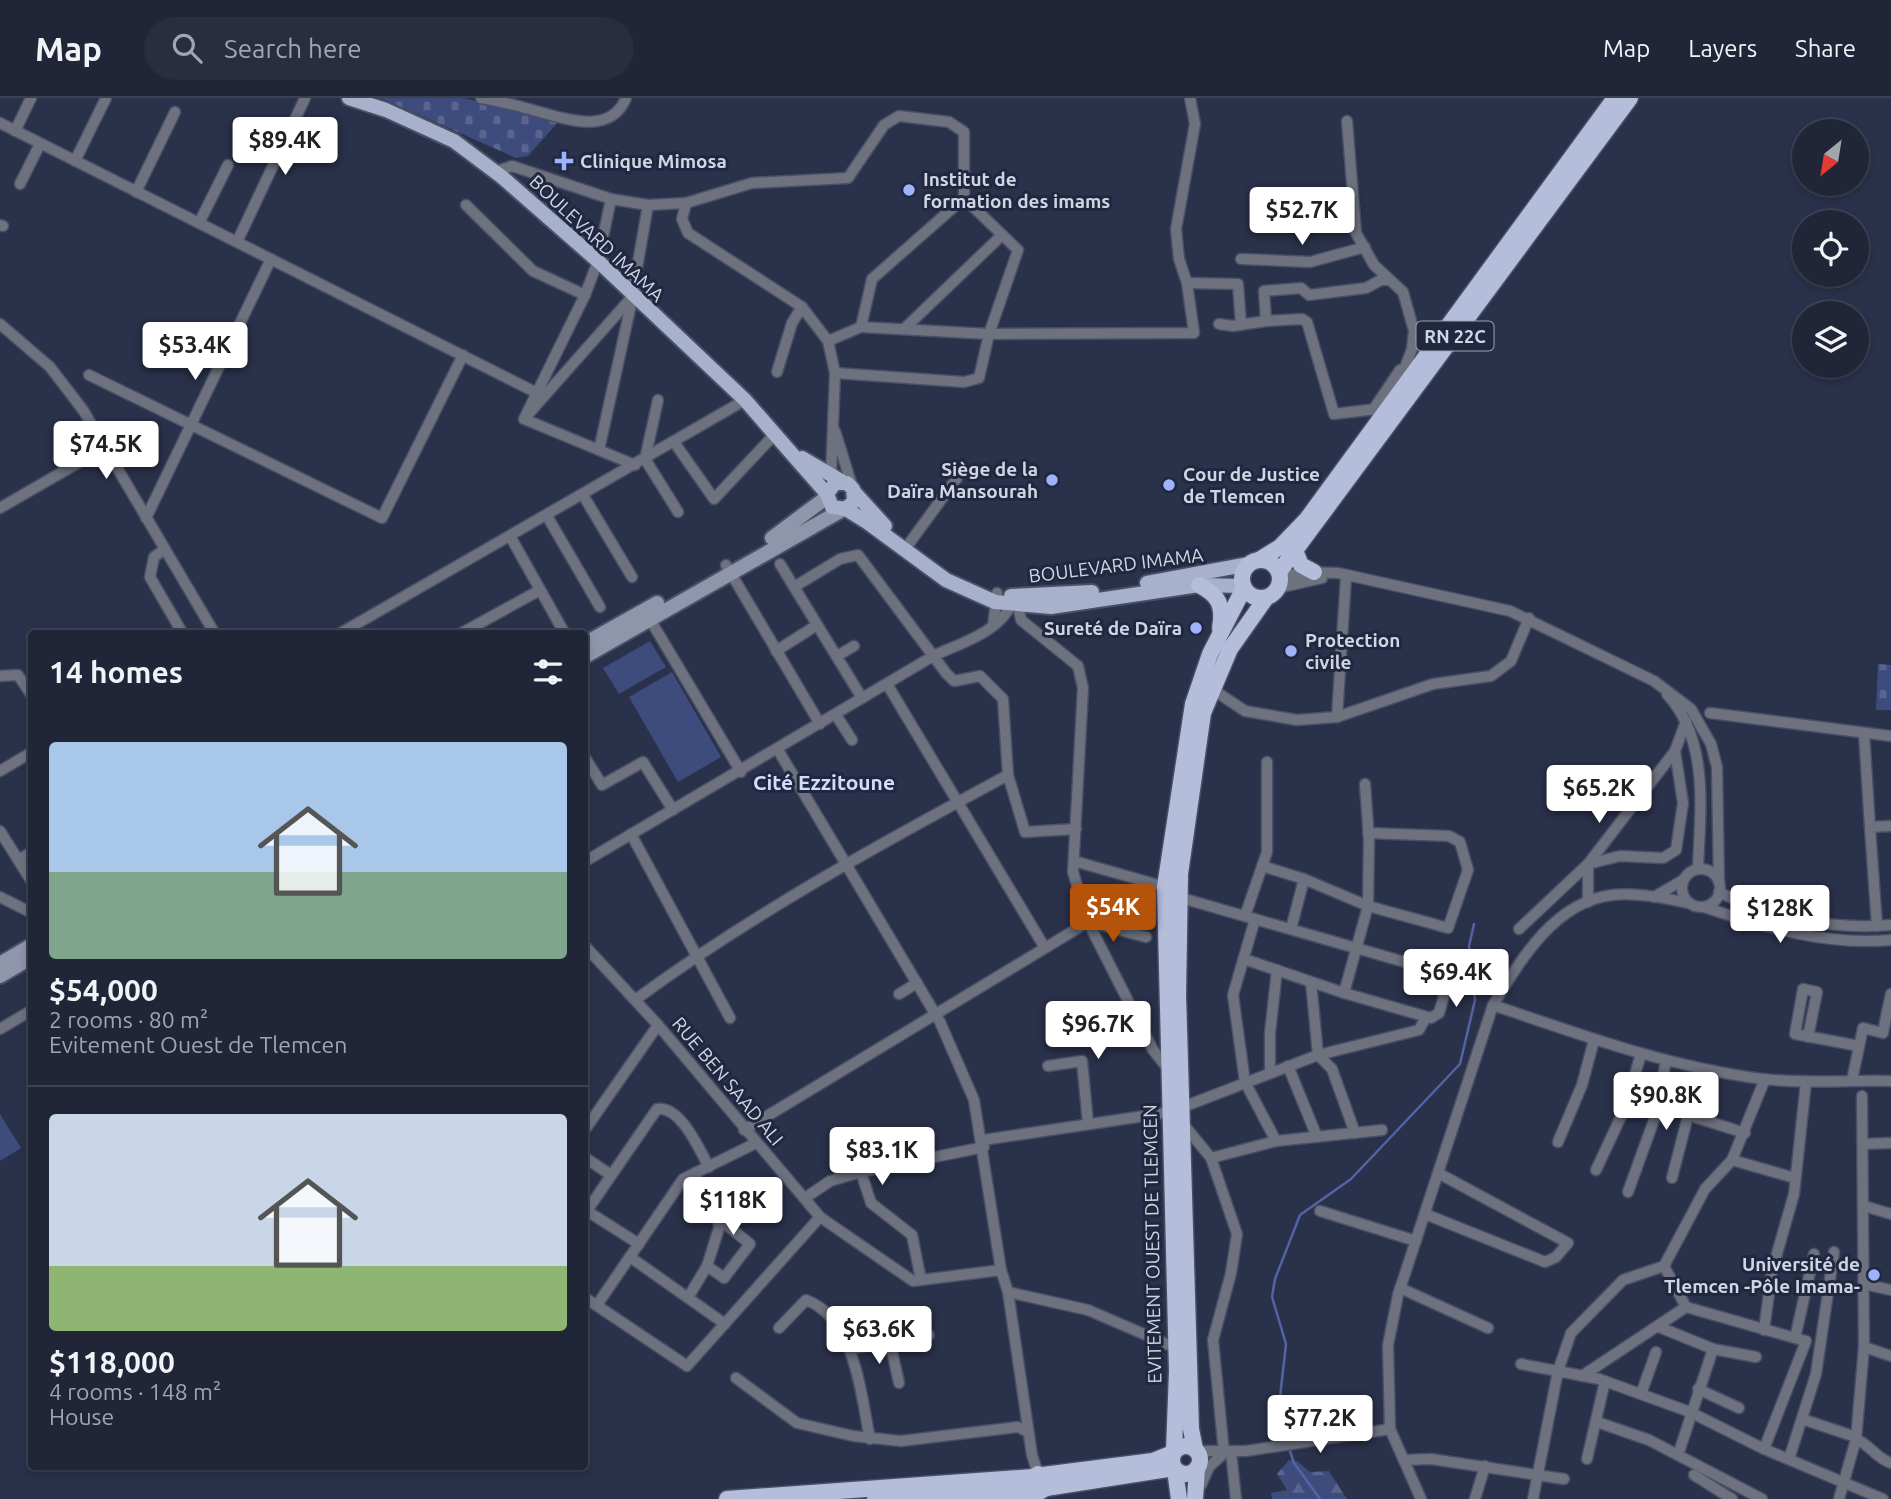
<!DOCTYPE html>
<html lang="en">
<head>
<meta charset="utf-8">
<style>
  :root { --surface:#202538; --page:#282d40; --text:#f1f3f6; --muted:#a2a5ae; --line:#3d4253; --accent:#b45309 }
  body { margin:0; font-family:Ubuntu,sans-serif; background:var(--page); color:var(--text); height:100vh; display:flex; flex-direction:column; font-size:26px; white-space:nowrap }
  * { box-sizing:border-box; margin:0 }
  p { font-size:23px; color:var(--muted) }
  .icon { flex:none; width:38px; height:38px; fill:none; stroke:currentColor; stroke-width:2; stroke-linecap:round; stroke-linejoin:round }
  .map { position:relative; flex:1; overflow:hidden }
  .details { position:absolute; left:28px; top:532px; width:560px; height:840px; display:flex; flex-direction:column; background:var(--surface); border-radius:7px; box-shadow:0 4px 10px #0003,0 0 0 2px var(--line) }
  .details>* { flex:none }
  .needle { width:46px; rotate:210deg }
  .buttons { position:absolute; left:1792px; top:21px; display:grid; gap:14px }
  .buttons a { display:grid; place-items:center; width:77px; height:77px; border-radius:50%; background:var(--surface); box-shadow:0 4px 10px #0003,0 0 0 2px var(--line); font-size:35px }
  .price { position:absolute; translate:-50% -60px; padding:0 16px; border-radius:7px; background:#fff; color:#222; font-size:23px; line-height:46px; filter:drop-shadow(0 2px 4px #0008) }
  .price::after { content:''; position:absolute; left:50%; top:42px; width:21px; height:16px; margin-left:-10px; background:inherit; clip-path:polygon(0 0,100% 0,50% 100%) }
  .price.current { background:var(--accent); color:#fff }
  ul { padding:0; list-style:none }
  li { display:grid; align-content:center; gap:14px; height:371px; padding:0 21px }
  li+li { border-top:2px solid var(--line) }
  li span { display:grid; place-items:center; height:217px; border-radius:7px; color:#555 }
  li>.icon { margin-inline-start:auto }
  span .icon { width:126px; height:126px; fill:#fffc; stroke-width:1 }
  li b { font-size:30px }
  h2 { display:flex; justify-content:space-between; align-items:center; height:84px; padding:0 21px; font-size:30px }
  header { display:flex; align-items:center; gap:42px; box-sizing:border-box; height:98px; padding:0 35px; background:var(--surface); border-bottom:2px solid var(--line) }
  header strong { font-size:33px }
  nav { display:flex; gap:38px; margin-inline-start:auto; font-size:24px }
  .search { width:490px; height:63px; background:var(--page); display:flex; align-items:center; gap:18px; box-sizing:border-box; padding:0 24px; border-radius:38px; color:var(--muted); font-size:26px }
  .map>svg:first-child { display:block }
  .green { fill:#3e4b7d }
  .forest { fill:url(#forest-firs) }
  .cemetery { fill:url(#cemetery-stones) }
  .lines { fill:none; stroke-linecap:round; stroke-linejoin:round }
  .stream { stroke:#5363a4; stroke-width:2.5 }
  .minor-casing { stroke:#484f66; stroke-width:13 }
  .secondary-casing { stroke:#484f66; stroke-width:18 }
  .primary-casing { stroke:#484f66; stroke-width:18 }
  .trunk-casing { stroke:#484f66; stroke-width:19 }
  .minor { stroke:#6e727f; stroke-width:10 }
  .secondary { stroke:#8f95aa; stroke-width:14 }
  .primary { stroke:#a8b1cb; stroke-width:14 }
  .trunk { stroke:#b4bdda; stroke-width:16 }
  .poi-dot { fill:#9fb3fd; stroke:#20273f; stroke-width:2.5 }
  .labels { text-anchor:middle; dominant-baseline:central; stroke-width:6; stroke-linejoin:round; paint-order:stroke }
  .shield { fill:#20273f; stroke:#9ba1b3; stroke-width:2 }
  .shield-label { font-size:18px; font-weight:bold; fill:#d0d5e5 }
  .poi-label { font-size:19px; font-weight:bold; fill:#d0d5e5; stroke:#20273f; text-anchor:start }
  .street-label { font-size:19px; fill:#d0d5e5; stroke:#20273f }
  .neighbourhood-label { font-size:21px; font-weight:bold; fill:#d2ddfd; stroke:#20273f }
</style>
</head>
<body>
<header>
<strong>Map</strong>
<div class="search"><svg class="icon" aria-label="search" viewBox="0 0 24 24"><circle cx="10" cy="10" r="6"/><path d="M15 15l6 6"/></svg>Search here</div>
<nav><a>Map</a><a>Layers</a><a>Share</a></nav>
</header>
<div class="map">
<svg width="1891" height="1401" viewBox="0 0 1891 1401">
  <defs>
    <pattern id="forest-firs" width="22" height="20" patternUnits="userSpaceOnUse" patternTransform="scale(1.75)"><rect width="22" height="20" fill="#3e4b7d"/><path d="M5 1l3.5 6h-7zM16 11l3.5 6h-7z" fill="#59648f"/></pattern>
    <pattern id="cemetery-stones" width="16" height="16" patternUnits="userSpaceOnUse" patternTransform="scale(1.75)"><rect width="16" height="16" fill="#3e4b7d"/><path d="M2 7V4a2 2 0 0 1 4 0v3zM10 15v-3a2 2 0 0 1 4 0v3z" fill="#59648f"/></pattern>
  </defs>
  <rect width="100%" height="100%" fill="#2a314a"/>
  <g class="green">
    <path d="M650 543 666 569 619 596 603 570Z"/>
    <path d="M672 574 721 659 678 684 629 599Z"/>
    <path d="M0 1016 21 1050 0 1063Z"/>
  </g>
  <path class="forest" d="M1289 1362 1297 1363 1310 1374 1329 1373 1347 1401H1272L1271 1395 1287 1392 1277 1376Z"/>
  <g class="cemetery">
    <path d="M381 0H463L559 23 528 58 516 60Z"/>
    <path d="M1878 566 1891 567V612H1876Z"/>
  </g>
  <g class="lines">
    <path class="stream" d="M1320 1401 1294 1365 1278 1317 1286 1246 1272 1199 1275 1181 1300 1117 1351 1081 1460 966 1475 902 1469 848 1474 826"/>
    <g class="minor-casing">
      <g id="minor">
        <path d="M481 0C497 3 513 6 529 11 560 19 610 40 626 0"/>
        <path d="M1347 23 1356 135 1374 167 1403 194 1414 233 1412 251 1397 290"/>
        <path d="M0 25 537 295"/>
        <path d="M15 33 31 0"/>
        <path d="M75 63 106 0"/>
        <path d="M495 74 512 68 611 101 648 107 686 105"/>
        <path d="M20 86 40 46"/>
        <path d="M136 94 175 14"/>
        <path d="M611 101 598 163 585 197 524 321 632 199 648 107"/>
        <path d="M466 107 533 173 585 197"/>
        <path d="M199 125 228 67"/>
        <path d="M0 127 3 128"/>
        <path d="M237 144 305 0"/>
        <path d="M1241 161 1310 164 1365 149"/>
        <path d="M1187 185 1238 186 1241 227"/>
        <path d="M0 226 50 269 83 312 215 536"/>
        <path d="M1219 226 1233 228 1266 223"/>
        <path d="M861 229 989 236 1194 235 1187 185 1179 161 1176 131 1195 26 1190 0"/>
        <path d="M904 231 1001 138"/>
        <path d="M828 243 861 229 872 181 964 100V34L949 24 899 18 884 27 848 80 752 85 686 105 682 121 688 135 802 209 828 243 835 275 831 378"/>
        <path d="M777 274 792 225 802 209"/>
        <path d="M835 275 964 284 979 280 989 236 1018 152 964 100"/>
        <path d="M89 277 382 420 463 257"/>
        <path d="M658 302 645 361 678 414"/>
        <path d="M1373 312 1400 272"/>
        <path d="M1383 314 1376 311 1334 316 1307 224 1302 221 1266 223 1264 193 1301 190 1309 197 1366 190 1381 182H1388"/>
        <path d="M524 321 635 367"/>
        <path d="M835 333 853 391"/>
        <path d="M674 344 714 401 775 336"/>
        <path d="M599 352 632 202"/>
        <path d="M583 397 632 479"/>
        <path d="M0 410 104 350"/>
        <path d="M547 418 600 509"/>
        <path d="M146 420 271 161"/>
        <path d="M510 438 565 536"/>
        <path d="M908 447 957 380"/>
        <path d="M165 451 154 459 150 479 183 536"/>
        <path d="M780 466 862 600"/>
        <path d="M726 467 820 626"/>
        <path d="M1281 479 1305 474 1338 475 1510 513 1654 583 1691 611 1711 646 1717 669 1719 785"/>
        <path d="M1278 490 1322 480"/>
        <path d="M1018 507 1021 522 1078 568 1083 590 1073 774 1088 824 1146 839"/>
        <path d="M648 518 741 674"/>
        <path d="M993 528 997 495"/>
        <path d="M339 536 745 302"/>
        <path d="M460 536 540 492"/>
        <path d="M776 553 817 527"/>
        <path d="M837 558 854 548"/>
        <path d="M0 578 18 577 32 598"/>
        <path d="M887 586 1045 850"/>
        <path d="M1212 591 1245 613 1297 622 1337 619 1433 586 1491 578 1511 563 1529 520"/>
        <path d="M1667 596C1710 643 1700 713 1698 771"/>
        <path d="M1710 615 1891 638"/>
        <path d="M836 617 852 642"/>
        <path d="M1337 619 1346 479"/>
        <path d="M1864 635 1870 729"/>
        <path d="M778 652 940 924 974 1002 1001 1172 1008 1194 1032 1357 1038 1376"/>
        <path d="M584 658 602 687 643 664 673 712"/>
        <path d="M0 673 32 654"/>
        <path d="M1008 677 1025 734 1076 731"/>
        <path d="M0 733 32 784"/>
        <path d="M631 736 730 920"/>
        <path d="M18 762 32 754"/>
        <path d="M1074 763 1165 789"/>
        <path d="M584 764 935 557C964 544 1002 533 1014 501"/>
        <path d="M1262 768 1304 781 1368 808 1448 830 1468 772 1460 744 1449 738 1368 735"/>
        <circle cx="1701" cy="790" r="19"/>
        <path d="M1719 794C1769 820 1835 832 1891 827"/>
        <path d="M0 799 32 815"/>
        <path d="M1178 799 1450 877 1439 915 1431 920 1344 895 1244 861"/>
        <path d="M1654 799 1683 782"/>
        <path d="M1588 804V766L1620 758 1663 760 1676 752 1683 705 1675 653"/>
        <path d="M1704 809C1764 829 1827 848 1891 842"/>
        <path d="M1245 818 1267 754V664"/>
        <path d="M1255 821 1233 897 1245 984 1276 1043"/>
        <path d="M1877 828 1870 729 1891 728"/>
        <path d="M1291 831 1304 781"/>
        <path d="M1519 831 1588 766 1675 653 1686 623"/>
        <path d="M584 847 658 927 820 1119 913 1183 1001 1172"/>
        <path d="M1311 884 1318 957 1332 971 1355 1035"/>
        <path d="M1344 895 1368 808 1369 741 1365 686"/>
        <path d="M899 896 917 885"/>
        <path d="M635 902C752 816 880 746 1008 677L1003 601 980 578 954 583 946 575 858 457 840 461 794 489"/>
        <path d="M1493 907C1581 937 1669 969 1762 981 1805 986 1848 982 1891 983"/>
        <path d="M1887 914 1891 896"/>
        <path d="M0 931 32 912"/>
        <path d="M1808 939 1817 894 1803 891 1795 936 1859 948"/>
        <path d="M1048 968 1082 963 1088 1025"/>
        <path d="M1288 968 1317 1039"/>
        <path d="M1270 975V935L1277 872"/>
        <path d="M1852 982 1863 930 1883 935 1887 914 1891 915"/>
        <path d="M1862 998 1864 1249 1856 1341C1870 1347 1876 1360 1891 1365"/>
        <path d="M1183 1009 1318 957 1419 932 1426 919"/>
        <path d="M1688 1017 1745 1035"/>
        <path d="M1184 1027 1211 1060 1276 1043 1382 1032"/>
        <path d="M744 1032 1088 824 1153 952 1168 971"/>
        <path d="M584 1033 658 927"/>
        <path d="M983 1042 1171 1014"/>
        <path d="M1558 1044 1582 987 1594 942"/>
        <path d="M1863 1046 1891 1045"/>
        <path d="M584 1059 611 1077"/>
        <path d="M1211 1060 1237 1136 1231 1175 1213 1242 1224 1355"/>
        <path d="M1732 1062 1795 1080"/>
        <path d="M1596 1072 1625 1010 1641 956"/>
        <path d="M861 1074 984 1049"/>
        <path d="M1672 1080 1700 971"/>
        <path d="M1628 1094 1654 1022 1666 963"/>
        <path d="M805 1100 830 1083 861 1074 871 1105 912 1137 921 1182"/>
        <path d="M1864 1108 1891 1116"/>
        <path d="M587 1113 639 1146"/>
        <path d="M1320 1113 1416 1143"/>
        <path d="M1425 1116 1545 1164 1556 1159 1568 1145 1438 1075"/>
        <path d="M584 1117 657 1011C681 1008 699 1051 709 1069"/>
        <path d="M630 1159 725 1226"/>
        <path d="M707 1168 724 1180 750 1146 718 1120"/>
        <path d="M1864 1186 1891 1192"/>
        <path d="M1400 1190 1488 1230"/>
        <path d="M1008 1194 1088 1212 1176 1250"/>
        <path d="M689 1198 707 1168 719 1130 718 1120 703 1101 695 1075"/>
        <path d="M584 1199 687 1268 820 1119"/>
        <path d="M597 1207 683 1081 756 1045"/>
        <path d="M1686 1209 1795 1240"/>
        <path d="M1659 1229 1713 1251 1678 1357"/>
        <path d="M779 1230 806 1202C855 1220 861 1297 870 1341"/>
        <path d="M1764 1232 1772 1173 1794 1096 1806 984"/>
        <path d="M890 1244 899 1285"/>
        <path d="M1864 1249 1891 1258"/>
        <path d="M850 1251 929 1237"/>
        <path d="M1713 1251 1756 1259"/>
        <path d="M1521 1266 1599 1281 1690 1314 1764 1351 1883 1401"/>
        <path d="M1582 1278 1686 1209 1664 1168"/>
        <path d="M736 1280 797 1325 853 1338 901 1343 1018 1329 1028 1334"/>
        <path d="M1698 1291 1739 1310"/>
        <path d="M1641 1296 1656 1254"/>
        <path d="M1802 1321 1856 1339"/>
        <path d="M1597 1324 1649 1342 1762 1401"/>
        <path d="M1764 1351 1806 1243 1795 1240 1814 1156"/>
        <path d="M1197 1353H1246L1390 1331"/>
        <path d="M1231 1354 1236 1401"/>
        <path d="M1587 1361 1605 1283"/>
        <path d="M1789 1361 1816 1276 1834 1154"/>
        <path d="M1404 1362 1431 1361 1564 1381"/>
        <path d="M1694 1377 1732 1401"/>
        <path d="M1201 1387 1209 1369 1224 1355"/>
        <path d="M1421 1401 1390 1331 1388 1247 1398 1197 1493 907C1520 863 1554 804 1612 797 1636 794 1664 800 1688 805"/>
        <path d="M1475 1401 1485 1368"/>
        <path d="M1533 1401 1558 1273 1571 1235 1623 1182 1664 1168 1705 1091 1732 1062 1765 981"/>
        <path d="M1839 1401 1856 1341"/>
      </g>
    </g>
    <g class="secondary-casing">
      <g id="secondary">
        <path d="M772 440 827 399"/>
        <path d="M584 546 657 505"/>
        <path d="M584 559 842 412"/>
        <path d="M0 866 32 847"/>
        <path d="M0 878 32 859"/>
      </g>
    </g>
    <g class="primary-casing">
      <g id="primary">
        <path d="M349 0 386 12 454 43 502 79 598 163 745 302 827 396"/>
        <path d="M802 360 843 384"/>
        <path d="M855 395 885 428"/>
        <path d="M846 411 854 403 853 391 847 385H835L827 396 832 409 846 411 867 424 946 482 995 504 1051 509 1199 487 1243 488"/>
        <path d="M1147 485 1249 466"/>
        <path d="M1011 498 1092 494"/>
      </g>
    </g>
    <g class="trunk-casing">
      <g id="trunk">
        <path d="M1296 455 1301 467 1314 474"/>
        <circle cx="1261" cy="481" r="19"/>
        <path d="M1259 462 1280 449 1307 421 1615 0"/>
        <path d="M1279 474 1630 0"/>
        <path d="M1199 487C1219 497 1224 508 1220 530"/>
        <circle cx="1186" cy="1362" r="14"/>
        <path d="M1195 1351 1191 1331 1178 897 1180 776 1203 615 1230 551 1266 500"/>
        <path d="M1174 1353 1177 1273 1165 789 1193 606 1210 556 1244 490"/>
        <path d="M1175 1372 1179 1401"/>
        <path d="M1043 1377 1153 1363 1173 1355"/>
        <path d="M1046 1390 1174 1370"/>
        <path d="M727 1401 1033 1379"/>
        <path d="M875 1401 1039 1394 1046 1390V1379L1038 1376 1033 1379 1030 1387 1033 1392"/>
        <path d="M1195 1401 1197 1370"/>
      </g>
    </g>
    <use href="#minor" class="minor"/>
    <use href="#secondary" class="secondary"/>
    <use href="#primary" class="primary"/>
    <use href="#trunk" class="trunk"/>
  </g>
  <g class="poi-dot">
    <path d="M560.5 52.5h7v7h7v7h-7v7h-7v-7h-7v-7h7z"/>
    <circle cx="909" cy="92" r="7"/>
    <circle cx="1052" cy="382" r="7"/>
    <circle cx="1169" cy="387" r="7"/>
    <circle cx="1196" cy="530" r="7"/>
    <circle cx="1291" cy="553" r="7"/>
    <circle cx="1874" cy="1177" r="7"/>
  </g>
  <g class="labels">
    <rect class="shield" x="1416.5" y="223.5" width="77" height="29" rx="5"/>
    <g class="shield-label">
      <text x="1455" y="238">RN 22C</text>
    </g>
    <g class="poi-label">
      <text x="580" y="63">Clinique Mimosa</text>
      <text x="923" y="81">Institut de<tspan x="923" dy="22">formation des imams</tspan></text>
      <text x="1038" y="371" text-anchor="end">Siège de la<tspan x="1038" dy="22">Daïra Mansourah</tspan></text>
      <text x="1183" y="376">Cour de Justice<tspan x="1183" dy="22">de Tlemcen</tspan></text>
      <text x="1182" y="530" text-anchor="end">Sureté de Daïra</text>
      <text x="1305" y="542">Protection<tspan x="1305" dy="22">civile</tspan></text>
      <text x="1860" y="1166" text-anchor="end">Université de<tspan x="1860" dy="22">Tlemcen -Pôle Imama-</tspan></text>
    </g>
    <g class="street-label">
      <text transform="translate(597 140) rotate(43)">BOULEVARD IMAMA</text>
      <text transform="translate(1116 467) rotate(-7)">BOULEVARD IMAMA</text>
      <text transform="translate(728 983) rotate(50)">RUE BEN SAAD ALI</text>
      <text transform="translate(1152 1146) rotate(-91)">EVITEMENT OUEST DE TLEMCEN</text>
    </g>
    <g class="neighbourhood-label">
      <text x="824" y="684">Cité Ezzitoune</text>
    </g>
  </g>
</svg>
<div class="buttons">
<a><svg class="needle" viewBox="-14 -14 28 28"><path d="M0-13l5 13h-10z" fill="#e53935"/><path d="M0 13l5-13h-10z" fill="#a2a5ae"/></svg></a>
<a><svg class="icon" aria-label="locate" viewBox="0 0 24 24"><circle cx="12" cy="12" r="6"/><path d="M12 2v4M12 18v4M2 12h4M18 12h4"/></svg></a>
<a><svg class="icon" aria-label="layers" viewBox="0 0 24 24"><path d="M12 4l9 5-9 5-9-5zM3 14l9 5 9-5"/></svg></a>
</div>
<b class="price" style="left:285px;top:79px">$89.4K</b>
<b class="price" style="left:1302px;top:149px">$52.7K</b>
<b class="price" style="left:195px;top:284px">$53.4K</b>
<b class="price" style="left:106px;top:383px">$74.5K</b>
<b class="price" style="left:1599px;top:727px">$65.2K</b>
<b class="price current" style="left:1113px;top:846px">$54K</b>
<b class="price" style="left:1780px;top:847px">$128K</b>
<b class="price" style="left:1456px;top:911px">$69.4K</b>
<b class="price" style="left:1098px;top:963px">$96.7K</b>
<b class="price" style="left:1666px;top:1034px">$90.8K</b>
<b class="price" style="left:882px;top:1089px">$83.1K</b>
<b class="price" style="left:733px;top:1139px">$118K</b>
<b class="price" style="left:879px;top:1268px">$63.6K</b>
<b class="price" style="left:1320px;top:1357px">$77.2K</b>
<section class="details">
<h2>14 homes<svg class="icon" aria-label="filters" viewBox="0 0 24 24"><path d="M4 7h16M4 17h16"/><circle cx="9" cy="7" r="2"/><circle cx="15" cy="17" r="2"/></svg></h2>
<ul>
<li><span style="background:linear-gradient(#a9c7e8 60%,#7fa58c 0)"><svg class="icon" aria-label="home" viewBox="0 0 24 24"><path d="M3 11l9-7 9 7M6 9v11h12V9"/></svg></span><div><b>$54,000</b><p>2 rooms · 80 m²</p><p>Evitement Ouest de Tlemcen</p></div></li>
<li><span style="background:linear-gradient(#c9d6e8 70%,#8fb573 0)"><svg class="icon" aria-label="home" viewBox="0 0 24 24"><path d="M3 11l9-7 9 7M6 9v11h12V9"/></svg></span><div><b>$118,000</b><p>4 rooms · 148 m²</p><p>House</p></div></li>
</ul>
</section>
</div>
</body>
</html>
